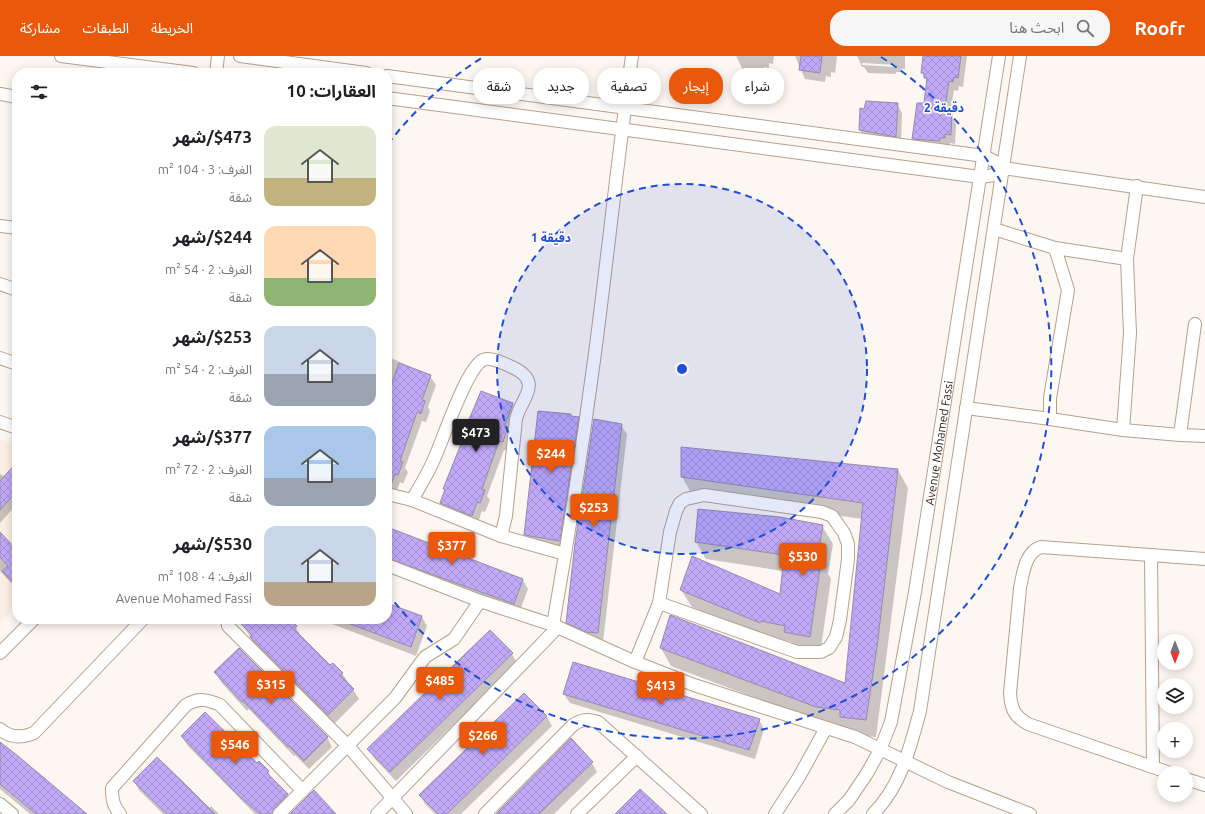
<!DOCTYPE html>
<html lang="ar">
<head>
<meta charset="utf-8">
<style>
  :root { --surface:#fff; --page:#f6f6f6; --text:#202124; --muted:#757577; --accent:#ea580c }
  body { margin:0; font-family:Ubuntu,"Noto Sans Arabic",sans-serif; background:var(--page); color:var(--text); direction:rtl; height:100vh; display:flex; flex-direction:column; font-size:15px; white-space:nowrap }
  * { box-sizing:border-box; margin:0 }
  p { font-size:13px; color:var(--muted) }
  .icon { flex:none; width:22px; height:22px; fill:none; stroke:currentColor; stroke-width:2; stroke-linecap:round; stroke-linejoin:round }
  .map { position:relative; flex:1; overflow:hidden; direction:ltr }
  .details { position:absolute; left:12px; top:12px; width:380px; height:556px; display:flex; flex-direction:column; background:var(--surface); border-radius:16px; box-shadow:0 2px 10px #0003; direction:rtl }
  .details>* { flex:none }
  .guide { position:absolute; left:404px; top:12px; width:380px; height:36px; direction:rtl; display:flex; gap:8px }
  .needle { width:26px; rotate:180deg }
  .buttons { position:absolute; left:1157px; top:578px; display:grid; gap:8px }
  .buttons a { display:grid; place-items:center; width:36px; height:36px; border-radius:50%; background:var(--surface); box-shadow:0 2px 10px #0003; font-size:20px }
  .price { position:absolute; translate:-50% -34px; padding:0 9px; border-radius:4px; background:var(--accent); color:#fff; font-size:13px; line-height:26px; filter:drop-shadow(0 1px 2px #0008) }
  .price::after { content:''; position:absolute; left:50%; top:24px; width:12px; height:9px; margin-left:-6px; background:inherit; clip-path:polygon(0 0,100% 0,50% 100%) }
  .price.selected { background:#222; color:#fff }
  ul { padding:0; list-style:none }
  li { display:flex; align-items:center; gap:12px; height:100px; padding:0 16px }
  li span { display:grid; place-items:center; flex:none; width:112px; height:80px; border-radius:12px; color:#555 }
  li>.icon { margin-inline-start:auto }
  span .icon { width:48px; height:48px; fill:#fffc; stroke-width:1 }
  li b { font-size:17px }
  h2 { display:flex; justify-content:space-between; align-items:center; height:48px; padding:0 16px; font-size:17px }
  .tag { padding:0 14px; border-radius:16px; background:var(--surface); box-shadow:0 2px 10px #0003; font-size:14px; line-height:36px }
  .tag.selected { background:var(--accent); color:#fff }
  header { display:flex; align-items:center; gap:24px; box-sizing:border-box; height:56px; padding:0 20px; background:var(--accent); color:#fff }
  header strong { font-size:19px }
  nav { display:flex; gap:22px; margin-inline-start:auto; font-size:14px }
  .search { width:280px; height:36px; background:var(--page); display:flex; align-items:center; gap:10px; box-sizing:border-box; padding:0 14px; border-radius:16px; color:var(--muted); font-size:15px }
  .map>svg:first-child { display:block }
  .built { fill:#fbefe3 }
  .shadow { fill:#0003; fill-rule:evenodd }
  .building { fill:url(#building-cross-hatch); stroke:#948ca8 }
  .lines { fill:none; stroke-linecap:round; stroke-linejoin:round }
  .minor-casing { stroke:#b8a089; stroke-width:14 }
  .minor { stroke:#fff; stroke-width:12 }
  .ring { fill:none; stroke:#1d4ed8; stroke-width:2; stroke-dasharray:7 5 }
  .labels { text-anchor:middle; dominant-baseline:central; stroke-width:3.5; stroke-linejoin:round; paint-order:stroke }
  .street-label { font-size:12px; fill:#30271e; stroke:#fdf7f3 }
  .centre { fill:#1d4ed8; stroke:#fdf7f3; stroke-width:2 }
  .ring-label { font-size:12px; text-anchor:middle; font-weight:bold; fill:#1d4ed8; stroke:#fdf7f3; stroke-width:3.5; stroke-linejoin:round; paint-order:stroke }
</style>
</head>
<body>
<header>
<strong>Roofr</strong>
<div class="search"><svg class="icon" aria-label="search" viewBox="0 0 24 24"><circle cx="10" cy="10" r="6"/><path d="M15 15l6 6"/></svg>ابحث هنا</div>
<nav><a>الخريطة</a><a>الطبقات</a><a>مشاركة</a></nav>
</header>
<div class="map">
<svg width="1205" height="758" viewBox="0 0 1205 758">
  <defs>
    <pattern id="building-cross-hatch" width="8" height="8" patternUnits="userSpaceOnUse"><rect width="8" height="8" fill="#c1a9f8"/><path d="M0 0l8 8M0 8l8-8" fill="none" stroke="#a691d4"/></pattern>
  </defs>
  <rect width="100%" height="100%" fill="#fdf7f3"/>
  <path class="built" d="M0 383 17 389V548L0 567Z"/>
  <g class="shadow">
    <path d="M736 0H774L773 8 769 7V12L764 11 763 17 743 14Z"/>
    <path d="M795 0H837L835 17 831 16V21L826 20 825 26 805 23Z"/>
    <path d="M857 0H905V13H901L900 16H896V18L868 17 864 11H862ZM862 7 896 9V11L862 9Z"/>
    <path d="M925 0H967L963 31 959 30 958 35 954 34 950 58 956 68 955 88 950 87 949 91 918 92 913 83 925 48 928 26 922 17Z"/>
    <path d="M897 48 902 57 901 89 865 83 860 74 864 54Z"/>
    <path d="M387 300 430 320 436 329 428 351 430 355 426 366 422 365 405 412 408 416 403 428 400 426 395 440 387 442Z"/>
    <path d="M512 348 517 357 508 395 504 394 487 440 490 444 485 456 482 455 477 469 446 456 441 447 467 375 466 372Z"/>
    <path d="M571 359 572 362H578L583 371 565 494 531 488 525 479Z"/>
    <path d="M621 369 627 378 603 586 573 576 567 566Z"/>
    <path d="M682 392 898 414 908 432 876 681 851 679 846 671 827 669 671 610 661 592 846 628 862 463 692 439 682 421Z"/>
    <path d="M17 407V448L0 467V418L5 421Z"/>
    <path d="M822 470 833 488 828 518 831 523 820 598 795 594 791 586 771 582 770 584 692 551 681 534 781 539 783 515 706 503 696 486Z"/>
    <path d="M387 472 523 524 528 533 519 557 387 513Z"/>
    <path d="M0 477 14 492 16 491 17 492V533L0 515Z"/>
    <path d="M387 548 422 561 427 570 416 600 319 563H387Z"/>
    <path d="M249 563H288L296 571 301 581 330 610 342 617 359 643 334 668 256 591 243 569Z"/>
    <path d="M490 575 512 598 517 607 396 725 374 702 368 693Z"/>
    <path d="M216 617 327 681 332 691 309 713 295 699 294 700 249 653 247 655 221 626Z"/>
    <path d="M524 638 547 661 552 670 461 758H435L425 748 420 739Z"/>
    <path d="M564 638 759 664 764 673 755 703 570 647Z"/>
    <path d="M182 681 257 709 268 715 273 725 287 739 293 748 284 758H255L188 690Z"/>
    <path d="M0 687 84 758H30L0 733Z"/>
    <path d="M592 707 597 716 554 758H497Z"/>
    <path d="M134 725 209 753 211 750 219 758H163L139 734Z"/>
  </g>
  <g class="building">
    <path d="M801 0H822L820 17 799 14Z"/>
    <path d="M923 0H961L958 22 954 21 953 26 949 25 945 52 946 57H952L951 79 945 78V82H940V85L912 83 917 47H924L927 22H924V17H921Z"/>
    <path d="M866 45 898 47 896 81 859 74 860 52 864 53Z"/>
    <path d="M399 307 431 319 422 344 425 345 421 358 417 356 400 405 403 406 398 419 395 418 390 431H387V331L390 332Z"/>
    <path d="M481 335 513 347 504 372 507 374 503 386 499 385 482 433 485 434 480 447 477 446 472 460 440 447 445 433H443L467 373H465Z"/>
    <path d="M538 355 571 358V360L579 361 560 485 524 479Z"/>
    <path d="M594 363 622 368 598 577 586 576 566 567 575 487Z"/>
    <path d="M681 391 898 413 877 591 866 664 840 661V654L816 651 660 592 670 559 845 627 863 447 681 421Z"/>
    <path d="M17 406V435L0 454V425Z"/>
    <path d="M698 453 780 461 823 469 817 504 821 505 810 581 784 576 785 570 761 565 760 567 680 534 692 500 780 538 784 499 695 486Z"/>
    <path d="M387 471 523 523 514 548 387 502Z"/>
    <path d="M0 476 17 494V531L2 515 8 510 0 501Z"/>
    <path d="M387 547 422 560 411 591 340 564 387 563Z"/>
    <path d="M236 563H290L297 570 294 573 330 609 333 607 343 617 340 619 354 633 328 659 250 581 252 579Z"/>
    <path d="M490 574 513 597 390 716 367 693Z"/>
    <path d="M239 592 328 681 304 705 289 690 288 691 243 645 242 646 214 616Z"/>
    <path d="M573 606 760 663 749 694 563 638Z"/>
    <path d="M524 637 547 660 447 758H438L419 739Z"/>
    <path d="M205 656 257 707 259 705 269 715 267 717 288 738 274 753 272 758H260L241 742 181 680Z"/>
    <path d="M571 682 593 706 539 758H496Z"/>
    <path d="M0 686 18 700 87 758H36L0 728Z"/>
    <path d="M157 701 188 731 215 758H167L133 725Z"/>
    <path d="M640 733 667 758H615Z"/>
    <path d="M314 734 336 758H290Z"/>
  </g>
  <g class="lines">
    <g class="minor-casing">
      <g id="minor">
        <path d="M61 0 193 17"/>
        <path d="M240 0 366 17"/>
        <path d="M216 17 218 0"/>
        <path d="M387 20 984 100 994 105 1003 112 1205 141"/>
        <path d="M0 38 17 41"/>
        <path d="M387 42 980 121 995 119 1003 112"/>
        <path d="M0 170 17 172"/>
        <path d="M994 173 1055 192 1068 234 1050 342V363L1123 374 1180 379 1195 268"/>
        <path d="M1055 192 1127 203"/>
        <path d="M0 228 17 234"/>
        <path d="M0 302 17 308"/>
        <path d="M966 352 1050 363"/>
        <path d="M0 366 17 372"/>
        <path d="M1123 374 1130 277 1127 203 1137 130"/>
        <path d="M1180 379 1205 380"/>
        <path d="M387 438 412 444 501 480 565 498"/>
        <path d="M412 444C420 430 429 416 435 401 443 383 467 311 483 304 490 300 507 309 514 312 544 327 520 344 516 363L506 460 501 480"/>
        <path d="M1151 499 1153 711"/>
        <path d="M387 509 480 545 553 569 635 606 694 629 855 681 948 726 1030 758"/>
        <path d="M227 563 228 570 349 691 406 758"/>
        <path d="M553 569C569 478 583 388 595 297 608 198 618 99 632 0"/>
        <path d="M0 597 34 563"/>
        <path d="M635 606 659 547 670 476 676 455 680 447 686 443 704 439 822 456 832 460 844 477 848 488V503L840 564 836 581 829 592 821 596H797L659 547"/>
        <path d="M0 673C10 682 22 682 34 677L143 563"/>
        <path d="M1170 717 1028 668C1014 660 1011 653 1010 637L1020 532C1023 518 1025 496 1041 491L1205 503"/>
        <path d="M1186 723 1205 729"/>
        <path d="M0 748 12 758"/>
        <path d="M120 758C113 750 112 743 112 732L186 649C198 642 207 643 220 649L303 735"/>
        <path d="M279 758 395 642 425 601 454 583 480 545"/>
        <path d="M377 758 558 571"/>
        <path d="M485 758 573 669C582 663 588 663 598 666L701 758"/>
        <path d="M577 758 637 700"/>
        <path d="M775 758 799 721 826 672"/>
        <path id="s1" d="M835 758 849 744 866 719 880 694 891 666 915 536 999 0"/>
        <path d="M873 758C901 730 910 692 920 655L1020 0"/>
      </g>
    </g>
    <use href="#minor" class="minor"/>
  </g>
  <circle cx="682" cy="313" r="185" fill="#1d4ed8" fill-opacity=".12"/>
  <g class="ring">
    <circle cx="682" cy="313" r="185"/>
    <path d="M388 88A370 370 0 0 1 483 1M881 1A370 370 0 1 1 388 538"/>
  </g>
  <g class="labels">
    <g class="street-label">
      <text stroke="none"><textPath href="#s1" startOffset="392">Avenue Mohamed Fassi</textPath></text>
    </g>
  </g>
  <circle cx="682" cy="313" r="6" class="centre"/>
  <g class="ring-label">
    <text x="944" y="56">2 دقيقة</text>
    <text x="551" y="186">1 دقيقة</text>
  </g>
</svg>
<div class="buttons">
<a><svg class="needle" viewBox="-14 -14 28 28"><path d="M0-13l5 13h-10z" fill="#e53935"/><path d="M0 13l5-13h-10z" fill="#757577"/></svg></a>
<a><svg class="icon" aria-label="layers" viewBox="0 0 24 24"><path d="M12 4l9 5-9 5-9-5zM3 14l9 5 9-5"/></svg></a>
<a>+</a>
<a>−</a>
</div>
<b class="price selected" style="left:476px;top:397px">$473</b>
<b class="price" style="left:551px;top:418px">$244</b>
<b class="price" style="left:594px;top:472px">$253</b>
<b class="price" style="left:452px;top:510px">$377</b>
<b class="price" style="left:803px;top:521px">$530</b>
<b class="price" style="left:440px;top:645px">$485</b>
<b class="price" style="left:271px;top:649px">$315</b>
<b class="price" style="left:661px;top:650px">$413</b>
<b class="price" style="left:483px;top:700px">$266</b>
<b class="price" style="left:235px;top:709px">$546</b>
<div class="guide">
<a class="tag">شراء</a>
<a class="tag selected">إيجار</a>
<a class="tag">تصفية</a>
<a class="tag">جديد</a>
<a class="tag">شقة</a>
</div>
<section class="details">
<h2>العقارات: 10<svg class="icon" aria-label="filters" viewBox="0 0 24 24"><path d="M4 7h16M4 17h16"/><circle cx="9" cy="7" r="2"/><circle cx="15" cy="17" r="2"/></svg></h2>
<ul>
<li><span style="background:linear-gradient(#dfe7d0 65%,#c2b280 0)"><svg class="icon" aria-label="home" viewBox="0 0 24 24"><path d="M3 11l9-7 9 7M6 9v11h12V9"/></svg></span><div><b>$473/شهر</b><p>الغرف: 3 · 104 m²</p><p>شقة</p></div></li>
<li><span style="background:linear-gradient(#ffd9b3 65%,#8fb573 0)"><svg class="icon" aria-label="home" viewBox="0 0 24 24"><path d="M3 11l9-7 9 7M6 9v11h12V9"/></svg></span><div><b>$244/شهر</b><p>الغرف: 2 · 54 m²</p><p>شقة</p></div></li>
<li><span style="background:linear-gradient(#c9d6e8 60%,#9aa5b1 0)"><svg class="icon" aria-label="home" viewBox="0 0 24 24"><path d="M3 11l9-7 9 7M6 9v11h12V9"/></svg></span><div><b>$253/شهر</b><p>الغرف: 2 · 54 m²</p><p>شقة</p></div></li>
<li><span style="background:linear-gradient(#a9c7e8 65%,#9aa5b1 0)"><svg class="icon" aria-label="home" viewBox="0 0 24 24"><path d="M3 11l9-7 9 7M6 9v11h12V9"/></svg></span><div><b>$377/شهر</b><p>الغرف: 2 · 72 m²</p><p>شقة</p></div></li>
<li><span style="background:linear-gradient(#c9d6e8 70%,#b9a48a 0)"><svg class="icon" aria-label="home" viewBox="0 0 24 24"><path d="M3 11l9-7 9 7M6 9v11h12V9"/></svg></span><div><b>$530/شهر</b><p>الغرف: 4 · 108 m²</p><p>Avenue Mohamed Fassi</p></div></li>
</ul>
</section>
</div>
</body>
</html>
